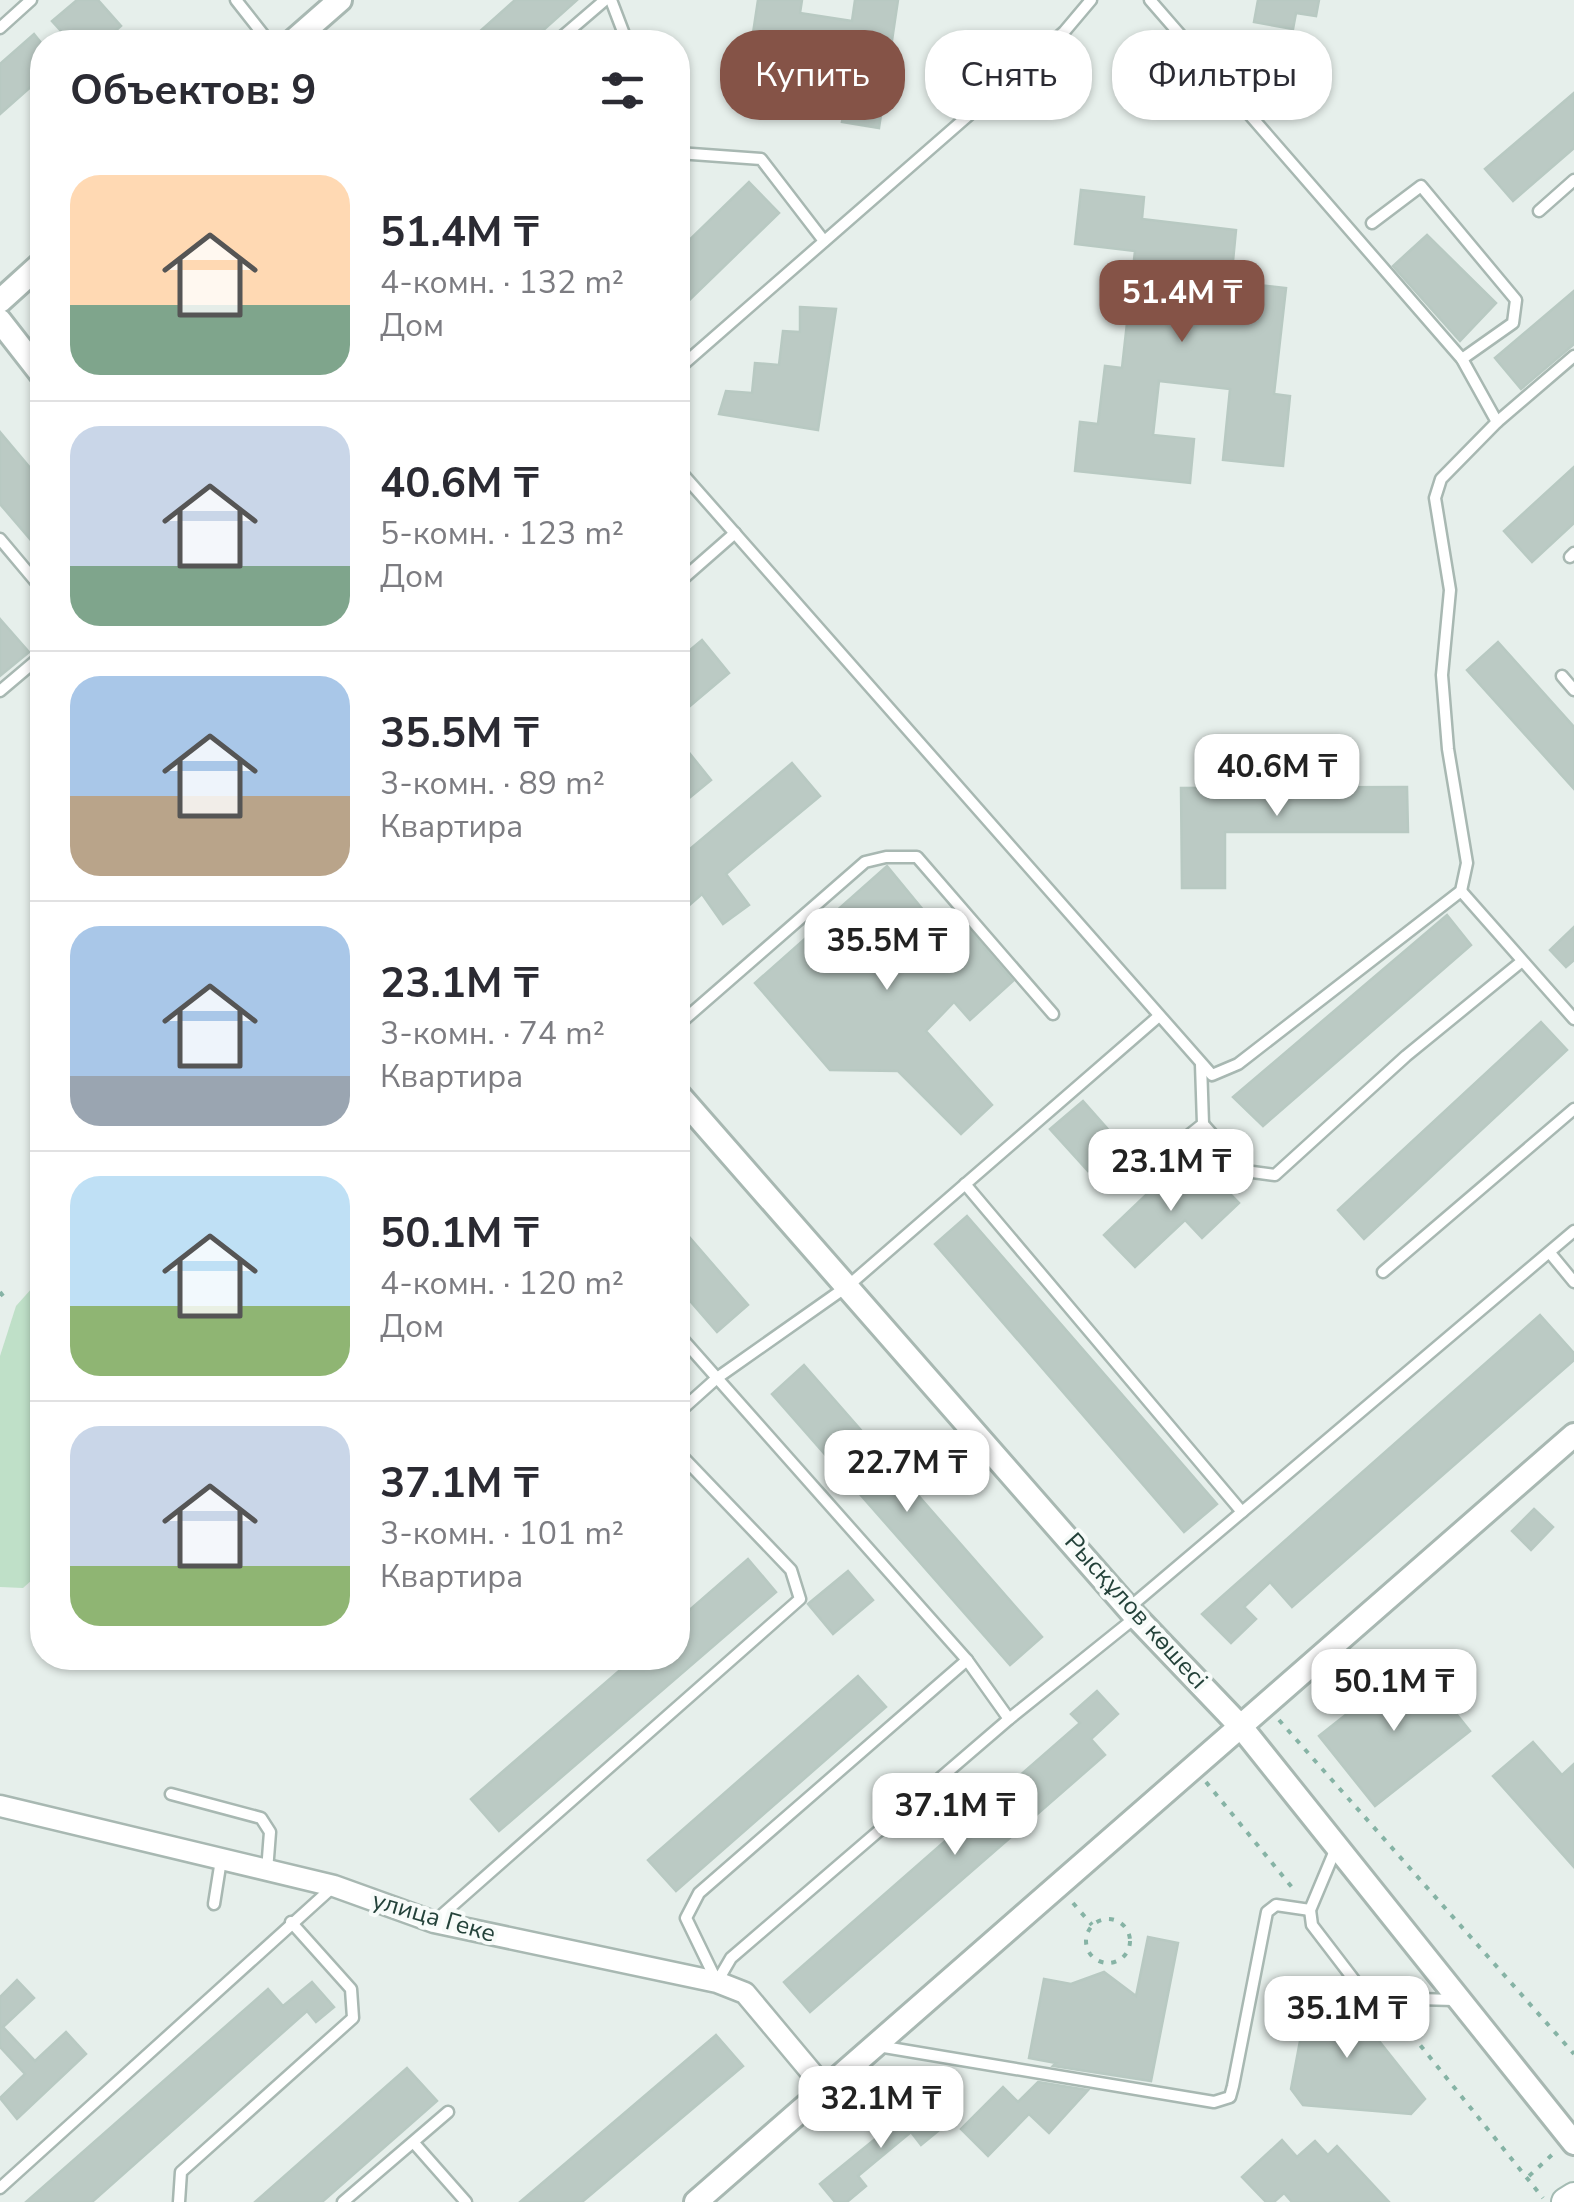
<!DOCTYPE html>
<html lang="ru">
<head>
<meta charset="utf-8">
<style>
  :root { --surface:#fff; --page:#f2f2f3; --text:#2b2b33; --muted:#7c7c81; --line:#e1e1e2; --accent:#855347 }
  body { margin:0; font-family:"Nunito Sans",sans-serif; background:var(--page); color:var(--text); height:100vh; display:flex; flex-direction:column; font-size:38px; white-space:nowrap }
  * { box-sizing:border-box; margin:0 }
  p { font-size:32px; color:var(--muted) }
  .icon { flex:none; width:55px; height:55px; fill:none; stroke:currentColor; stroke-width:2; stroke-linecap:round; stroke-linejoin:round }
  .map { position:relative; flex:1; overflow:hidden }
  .details { position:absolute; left:30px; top:30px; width:660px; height:1640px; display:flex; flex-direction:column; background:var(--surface); border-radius:40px; box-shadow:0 2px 8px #0004 }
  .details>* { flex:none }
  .banner { position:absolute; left:720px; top:30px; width:702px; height:90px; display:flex; gap:20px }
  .price { position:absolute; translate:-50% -85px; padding:0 22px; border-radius:20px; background:#fff; color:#222; font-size:32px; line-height:65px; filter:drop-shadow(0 2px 5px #0008) }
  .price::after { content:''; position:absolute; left:50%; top:60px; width:30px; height:22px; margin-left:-15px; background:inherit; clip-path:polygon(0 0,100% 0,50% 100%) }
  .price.on { background:var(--accent); color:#fff }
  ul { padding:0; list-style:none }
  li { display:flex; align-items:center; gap:30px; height:250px; padding:0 40px }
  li+li { border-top:2px solid var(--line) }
  li span { display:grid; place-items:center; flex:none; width:280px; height:200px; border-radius:30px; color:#555 }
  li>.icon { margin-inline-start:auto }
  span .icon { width:120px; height:120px; fill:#fffc; stroke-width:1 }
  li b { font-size:42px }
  h2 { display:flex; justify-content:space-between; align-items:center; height:120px; padding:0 40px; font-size:42px }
  .tag { padding:0 35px; border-radius:40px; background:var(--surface); box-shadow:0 2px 8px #0004; font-size:35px; line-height:90px }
  .tag.on { background:var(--accent); color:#fff }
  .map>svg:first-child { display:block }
  .green { fill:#bfe0c8 }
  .building { fill:#bbcac4; stroke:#b8c9c2; stroke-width:2.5 }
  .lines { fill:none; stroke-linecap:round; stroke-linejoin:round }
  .service-casing { stroke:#a8b8b2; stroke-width:15 }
  .minor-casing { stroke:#a8b8b2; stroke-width:25 }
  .tertiary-casing { stroke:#a8b8b2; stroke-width:28 }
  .secondary-casing { stroke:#a4bbb3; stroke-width:32 }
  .path { stroke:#86b3a5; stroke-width:4; stroke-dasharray:5 8; stroke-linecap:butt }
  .service { stroke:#fff; stroke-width:10 }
  .minor { stroke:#fff; stroke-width:20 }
  .tertiary { stroke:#fff; stroke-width:22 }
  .secondary { stroke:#fff; stroke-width:28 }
  .labels { text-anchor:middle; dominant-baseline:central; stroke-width:8; stroke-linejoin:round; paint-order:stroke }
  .street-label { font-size:25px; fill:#24423a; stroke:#f7fbf9 }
</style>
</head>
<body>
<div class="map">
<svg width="1574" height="2202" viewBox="0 0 1574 2202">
  <rect width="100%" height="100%" fill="#e6efeb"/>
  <path class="green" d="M42 1277V1571L23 1588 0 1587V1356L16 1306Z"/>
  <g class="building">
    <path d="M77 0H98L121 26 103 42H71L52 21Z"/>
    <path d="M515 0H577L530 42H468Z"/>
    <path d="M758 0H802L800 13 852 21 855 0H898L879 128 842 122 853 48 798 40 787 113 742 106Z"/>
    <path d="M1258 0H1319L1316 16 1296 13 1293 29 1254 22Z"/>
    <path d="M34 34 42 44V77L0 114V64Z"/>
    <path d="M1574 93V148L1513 201 1485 169Z"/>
    <path d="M749 182 779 213 678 311V251Z"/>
    <path d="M1081 190 1144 197 1142 219 1236 230 1231 282 1286 288 1274 394 1290 396 1283 466 1223 460 1230 389 1159 381 1153 435 1194 439 1190 483 1075 471 1080 422 1098 424 1105 366 1122 368 1135 251 1075 244Z"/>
    <path d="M1427 235 1496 303 1460 341 1393 266Z"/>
    <path d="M1574 291V344L1521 389 1495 358Z"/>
    <path d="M800 307 836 309 818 430 719 414 726 391 752 393 755 363 779 365 783 331 800 332Z"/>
    <path d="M0 432 42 482V553L0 504Z"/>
    <path d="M1574 467V523L1532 562 1504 531Z"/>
    <path d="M0 619 29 652 0 676Z"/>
    <path d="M702 640 729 673 678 716V660Z"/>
    <path d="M1498 642 1574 727V789L1467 670Z"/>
    <path d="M678 739 711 780 678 807Z"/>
    <path d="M792 763 820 796 726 874 749 905 723 924 702 894 678 915V859Z"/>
    <path d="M1407 787 1408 832H1225V888H1182L1181 788Z"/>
    <path d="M887 866 952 945 969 930 1013 981 970 1020 954 1002 926 1031 992 1105 961 1134 898 1071 830 1070 755 983Z"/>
    <path d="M1447 915 1471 945 1263 1126 1233 1097Z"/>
    <path d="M1574 927V960L1566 967 1550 950Z"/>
    <path d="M1541 1022 1567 1050 1364 1239 1338 1210Z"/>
    <path d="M1083 1101 1120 1143 1088 1171 1050 1129Z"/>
    <path d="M1205 1168 1239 1203 1202 1238 1185 1220 1135 1267 1104 1235 1169 1173 1184 1188Z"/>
    <path d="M967 1216 1217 1504 1184 1532 935 1244Z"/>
    <path d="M678 1224 748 1305 717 1332 678 1287Z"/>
    <path d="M1540 1315 1574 1353V1360L1292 1607 1270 1582 1244 1607 1256 1619 1231 1643 1202 1614Z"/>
    <path d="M804 1365 1042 1637 1010 1665 772 1394Z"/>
    <path d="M1534 1509 1553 1527 1531 1550 1512 1531Z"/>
    <path d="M748 1559 776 1592 499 1831 471 1799 634 1658H678V1620Z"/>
    <path d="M848 1571 873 1600 833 1634 808 1604Z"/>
    <path d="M1414 1661 1470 1731 1375 1806 1319 1736Z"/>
    <path d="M858 1676 886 1707 676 1891 648 1860Z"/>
    <path d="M1097 1691 1118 1714 1091 1739 1105 1755 810 2012 784 1982 1080 1723 1071 1714Z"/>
    <path d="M1533 1742 1562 1775 1574 1764V1867L1493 1776Z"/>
    <path d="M1148 1937 1178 1943 1151 2081 1053 2066 1056 2063 1029 2058 1044 1979 1071 1984 1104 1972 1136 1996Z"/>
    <path d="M1329 1978 1425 2099 1411 2114 1303 2105 1291 2089 1309 1993Z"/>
    <path d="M17 1980 34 1998 3 2027 35 2061 66 2032 86 2054 17 2119 0 2098 25 2074 0 2047V1997Z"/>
    <path d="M312 1982 334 2007 316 2022 307 2011 92 2202H26L268 1989 283 2006Z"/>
    <path d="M716 2035 743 2066 582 2202H520Z"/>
    <path d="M407 2068 437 2101 322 2202H255Z"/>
    <path d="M1038 2082 1088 2090 1049 2133 1029 2114 988 2156 961 2129 1003 2087 1018 2102Z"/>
    <path d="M923 2100 944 2126 921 2145 911 2132 858 2176 866 2186 847 2202H835L820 2184Z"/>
    <path d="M1282 2140 1297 2157 1315 2141 1328 2155 1337 2146 1389 2202H1292L1284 2193 1274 2202H1266L1242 2177Z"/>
  </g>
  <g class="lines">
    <g class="service-casing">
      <g id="service">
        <path d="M236 0 269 42"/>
        <path d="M611 0 627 42"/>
        <path d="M0 28 31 0"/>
        <path d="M556 42 605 0"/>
        <path d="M678 153 761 159 824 241"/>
        <path d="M1539 211 1574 180"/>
        <path d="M1372 223 1421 186 1516 300 1513 323 1462 359"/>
        <path d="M678 369 1064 32 1091 0"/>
        <path d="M1497 422 1574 356"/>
        <path d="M680 471 1212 1075 1238 1064 1461 891 1467 863 1448 749 1442 675 1450 590 1435 498 1441 479 1497 422 1462 359 1150 0"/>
        <path d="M0 539 42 589"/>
        <path d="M1570 557 1574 553"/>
        <path d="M678 583 735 533"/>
        <path d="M1562 676 1574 690"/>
        <path d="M0 691 39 658"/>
        <path d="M1461 891 1574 1019"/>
        <path d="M678 1025 865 862 886 857H917L1053 1014"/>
        <path d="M1203 1124 1245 1171 1275 1175 1406 1056 1521 962"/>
        <path d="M1158 1160 1203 1124 1201 1064"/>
        <path d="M965 1184 1242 1512"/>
        <path d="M1550 1253 1574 1282"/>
        <path d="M1383 1272 1574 1109"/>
        <path d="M678 1334 967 1660 1009 1719"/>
        <path d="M678 1413 717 1378 849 1285 1159 1016"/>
        <path d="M1131 1606 1574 1231"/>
        <path d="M967 1660 699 1893 686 1918 717 1982 731 1958 1009 1719 1136 1617"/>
        <path d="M171 1794 261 1818 270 1832 267 1871"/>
        <path d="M1336 1848 1310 1910 1312 1925 1361 1989 1382 1998 1454 2000"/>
        <path d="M214 1904 221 1860"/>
        <path d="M435 1921 800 1599 791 1570 678 1452"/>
        <path d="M878 2046 1214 2102 1230 2097 1233 2086 1267 1912 1276 1905 1310 1910"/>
        <path d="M414 2143 466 2202"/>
        <path d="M0 2188 333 1887"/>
        <path d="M179 2202 181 2172 353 2018 351 1989 291 1922"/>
        <path d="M343 2202 448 2112"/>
      </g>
    </g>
    <g class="minor-casing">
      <path id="minor" d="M0 1806 334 1886 434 1922 717 1982 745 1993 827 2091"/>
    </g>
    <g class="tertiary-casing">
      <g id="tertiary">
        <path d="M292 42 340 0"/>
        <path d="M0 301 42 263"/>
        <path d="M0 321 42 375"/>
        <path d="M678 1094 1136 1617 1242 1728 1574 2143"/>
        <path d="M696 2202 1574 1435"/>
      </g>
    </g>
    <g class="secondary-casing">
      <path id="secondary" d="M1566 2202 1574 2197"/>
    </g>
    <g class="path">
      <path d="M0 1292 7 1301"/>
      <path d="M1279 1720 1574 2054"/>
      <path d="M1206 1782 1295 1891"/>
      <path d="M1073 1903 1092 1925"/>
      <circle cx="1108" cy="1941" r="22"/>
      <path d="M1396 2015 1543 2198"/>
      <path d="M1529 2176 1555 2152"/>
    </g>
    <use href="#service" class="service"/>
    <use href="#minor" class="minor"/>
    <use href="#tertiary" class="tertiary"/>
    <use href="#secondary" class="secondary"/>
  </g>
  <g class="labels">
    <g class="street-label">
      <text transform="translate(1136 1611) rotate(48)">Рысқұлов көшесі</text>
      <text transform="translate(434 1917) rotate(16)">улица Геке</text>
    </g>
  </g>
</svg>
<b class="price on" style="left:1182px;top:345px">51.4M ₸</b>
<b class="price" style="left:1277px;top:819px">40.6M ₸</b>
<b class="price" style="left:887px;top:993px">35.5M ₸</b>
<b class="price" style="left:1171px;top:1214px">23.1M ₸</b>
<b class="price" style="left:907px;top:1515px">22.7M ₸</b>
<b class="price" style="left:1394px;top:1734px">50.1M ₸</b>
<b class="price" style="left:955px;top:1858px">37.1M ₸</b>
<b class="price" style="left:1347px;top:2061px">35.1M ₸</b>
<b class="price" style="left:881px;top:2151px">32.1M ₸</b>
<div class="banner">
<a class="tag on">Купить</a>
<a class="tag">Снять</a>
<a class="tag">Фильтры</a>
</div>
<section class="details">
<h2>Объектов: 9<svg class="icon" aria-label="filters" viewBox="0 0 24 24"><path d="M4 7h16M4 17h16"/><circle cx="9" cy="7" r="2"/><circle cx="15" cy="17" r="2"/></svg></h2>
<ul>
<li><span style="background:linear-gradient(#ffd9b3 65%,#7fa58c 0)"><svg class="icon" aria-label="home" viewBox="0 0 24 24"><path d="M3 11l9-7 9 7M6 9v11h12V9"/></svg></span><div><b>51.4M ₸</b><p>4-комн. · 132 m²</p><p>Дом</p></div></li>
<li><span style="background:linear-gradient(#c9d6e8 70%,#7fa58c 0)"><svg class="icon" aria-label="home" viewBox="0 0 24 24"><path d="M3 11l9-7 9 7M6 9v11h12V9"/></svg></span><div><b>40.6M ₸</b><p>5-комн. · 123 m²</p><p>Дом</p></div></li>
<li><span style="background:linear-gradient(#a9c7e8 60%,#b9a48a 0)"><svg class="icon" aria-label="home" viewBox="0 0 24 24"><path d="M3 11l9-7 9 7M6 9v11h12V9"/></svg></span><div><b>35.5M ₸</b><p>3-комн. · 89 m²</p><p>Квартира</p></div></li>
<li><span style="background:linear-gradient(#a9c7e8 75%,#9aa5b1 0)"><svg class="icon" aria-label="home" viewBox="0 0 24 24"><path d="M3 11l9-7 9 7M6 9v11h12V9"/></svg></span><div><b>23.1M ₸</b><p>3-комн. · 74 m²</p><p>Квартира</p></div></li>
<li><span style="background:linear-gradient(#bfe0f5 65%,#8fb573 0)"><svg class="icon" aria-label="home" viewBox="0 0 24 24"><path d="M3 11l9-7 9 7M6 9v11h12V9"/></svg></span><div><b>50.1M ₸</b><p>4-комн. · 120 m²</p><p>Дом</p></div></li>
<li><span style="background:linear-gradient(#c9d6e8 70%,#8fb573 0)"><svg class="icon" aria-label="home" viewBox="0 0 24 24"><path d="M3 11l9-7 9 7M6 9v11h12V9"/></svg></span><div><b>37.1M ₸</b><p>3-комн. · 101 m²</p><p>Квартира</p></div></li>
</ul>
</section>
</div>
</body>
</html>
